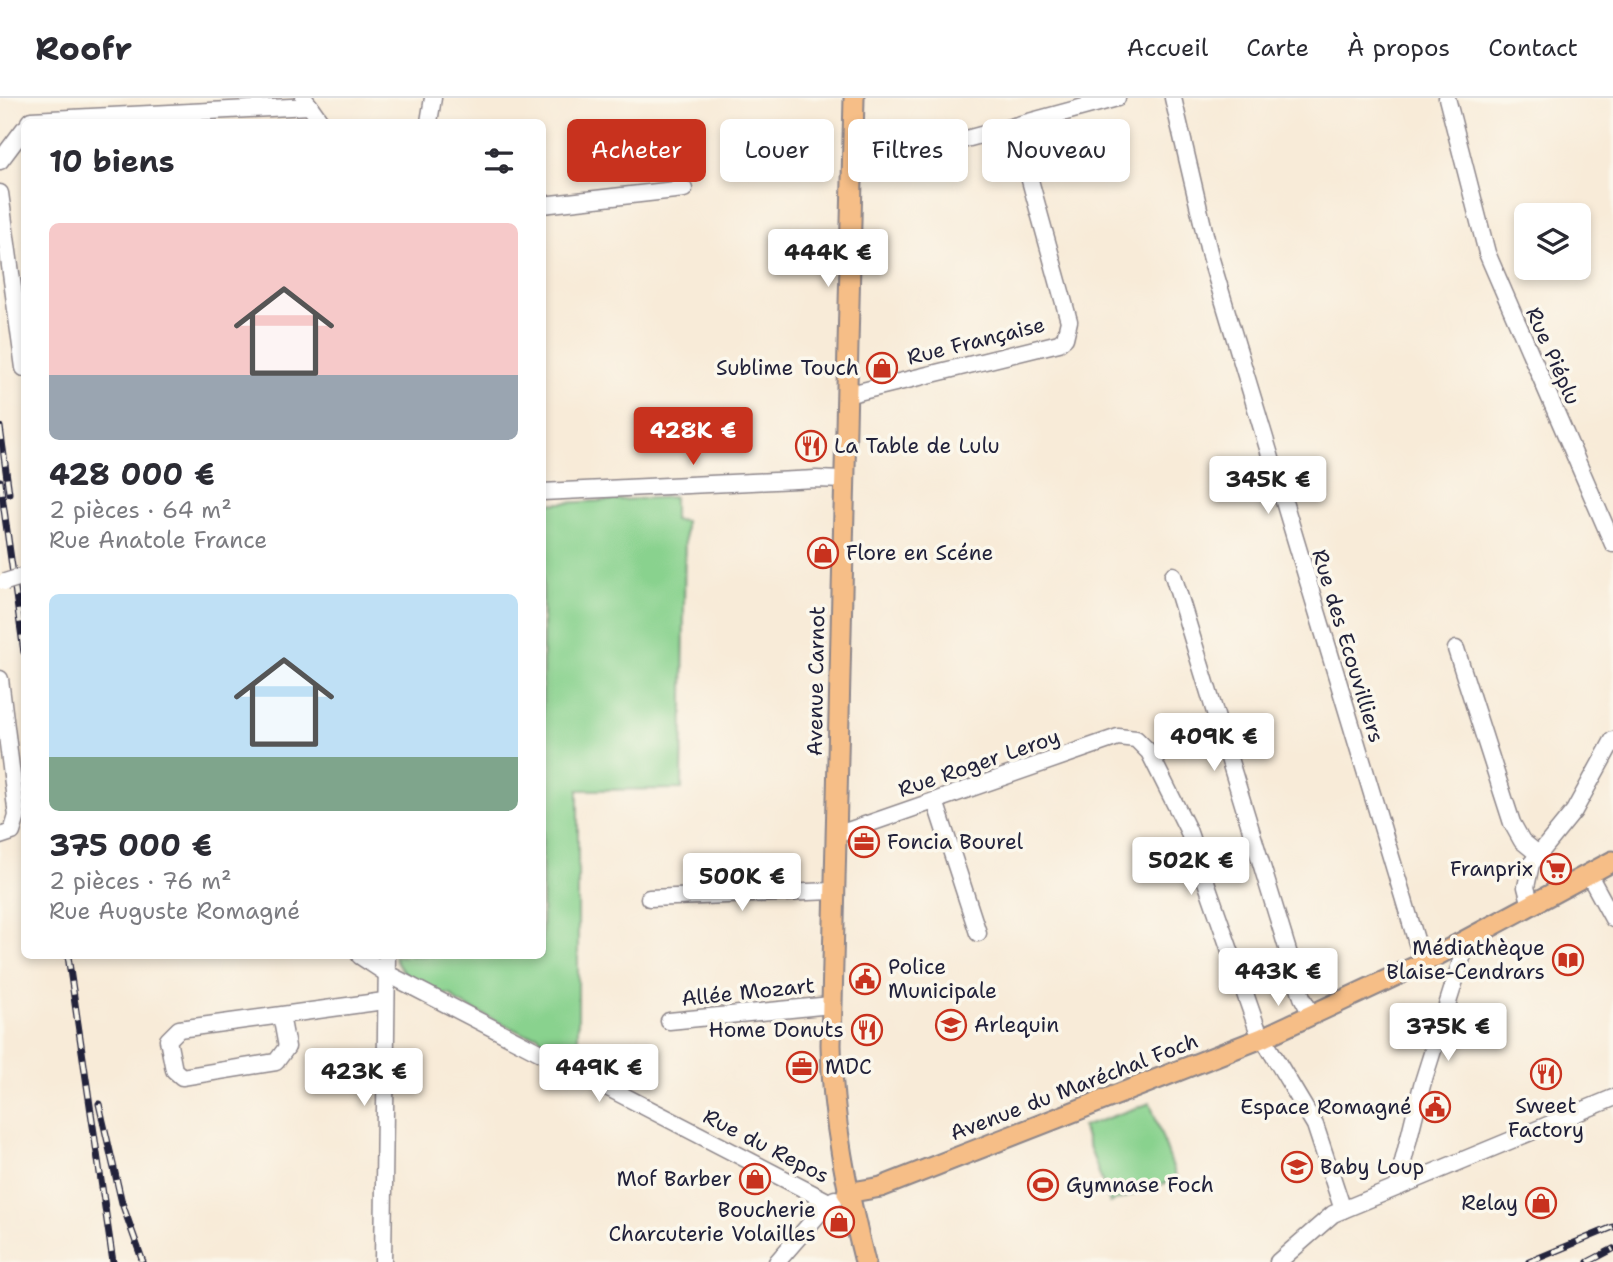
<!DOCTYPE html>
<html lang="fr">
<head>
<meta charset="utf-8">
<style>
  :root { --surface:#fff; --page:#f2f2f3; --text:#2b2b33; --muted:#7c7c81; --line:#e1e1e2; --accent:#c8321e }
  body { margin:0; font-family:"Shantell Sans",sans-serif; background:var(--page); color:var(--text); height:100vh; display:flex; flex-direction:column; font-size:26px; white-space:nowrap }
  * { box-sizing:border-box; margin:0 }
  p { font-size:23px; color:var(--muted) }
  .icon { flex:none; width:38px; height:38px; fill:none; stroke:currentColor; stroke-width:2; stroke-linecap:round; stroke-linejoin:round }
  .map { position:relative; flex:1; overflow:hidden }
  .sheet { position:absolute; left:21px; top:21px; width:525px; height:840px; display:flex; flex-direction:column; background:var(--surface); border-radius:10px; box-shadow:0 4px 10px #0003 }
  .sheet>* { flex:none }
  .guide { position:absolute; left:567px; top:21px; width:665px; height:63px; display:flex; gap:14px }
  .controls { position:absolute; left:1514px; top:105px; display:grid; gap:14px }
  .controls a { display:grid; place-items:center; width:77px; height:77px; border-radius:10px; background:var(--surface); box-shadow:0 4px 10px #0003; font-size:35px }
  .price { position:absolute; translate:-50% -60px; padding:0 16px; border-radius:7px; background:#fff; color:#222; font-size:23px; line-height:46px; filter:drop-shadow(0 2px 4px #0008) }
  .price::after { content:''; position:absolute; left:50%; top:42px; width:21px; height:16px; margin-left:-10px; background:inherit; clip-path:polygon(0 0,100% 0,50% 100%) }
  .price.active { background:var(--accent); color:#fff }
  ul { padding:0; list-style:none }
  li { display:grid; align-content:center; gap:14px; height:371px; padding:0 28px }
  li span { display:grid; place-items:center; height:217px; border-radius:10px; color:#555 }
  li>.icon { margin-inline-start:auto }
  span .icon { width:126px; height:126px; fill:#fffc; stroke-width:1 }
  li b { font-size:30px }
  h2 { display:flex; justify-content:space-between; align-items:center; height:84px; padding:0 28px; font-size:30px }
  .chip { padding:0 24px; border-radius:10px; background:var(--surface); box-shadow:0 4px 10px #0003; font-size:24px; line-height:63px }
  .chip.active { background:var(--accent); color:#fff }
  header { display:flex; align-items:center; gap:42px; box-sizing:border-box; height:98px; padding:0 35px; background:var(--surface); border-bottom:2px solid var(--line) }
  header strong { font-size:33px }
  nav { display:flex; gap:38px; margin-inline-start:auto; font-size:24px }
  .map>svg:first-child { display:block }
  .green { fill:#89d28e; stroke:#567a64; stroke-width:2 }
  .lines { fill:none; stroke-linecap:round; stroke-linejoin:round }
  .minor-casing { stroke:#8d868a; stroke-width:19 }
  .major-casing { stroke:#8d868a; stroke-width:23 }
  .minor { stroke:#fff; stroke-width:16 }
  .major { stroke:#f6be87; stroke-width:19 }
  .rail-casing { stroke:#22223b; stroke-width:7 }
  .rail { stroke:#fbf7ec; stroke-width:4.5; stroke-dasharray:13; stroke-linecap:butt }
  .minor-bridge-casing { stroke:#8d868a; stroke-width:19; stroke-linecap:butt }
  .minor-bridge { stroke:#fff; stroke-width:16 }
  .labels { text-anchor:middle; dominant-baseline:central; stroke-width:7; stroke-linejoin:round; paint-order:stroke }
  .street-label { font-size:21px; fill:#22223b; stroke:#fbf7ec }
  .poi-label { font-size:21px; fill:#22223b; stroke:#fbf7ec; text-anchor:end }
</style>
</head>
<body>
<header>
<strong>Roofr</strong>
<nav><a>Accueil</a><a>Carte</a><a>À propos</a><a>Contact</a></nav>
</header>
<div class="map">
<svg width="1613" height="1164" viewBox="0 0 1613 1164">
  <rect width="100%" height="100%" fill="#fbf7ec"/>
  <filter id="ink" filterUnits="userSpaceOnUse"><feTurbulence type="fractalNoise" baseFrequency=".0143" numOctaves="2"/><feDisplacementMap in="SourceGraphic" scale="14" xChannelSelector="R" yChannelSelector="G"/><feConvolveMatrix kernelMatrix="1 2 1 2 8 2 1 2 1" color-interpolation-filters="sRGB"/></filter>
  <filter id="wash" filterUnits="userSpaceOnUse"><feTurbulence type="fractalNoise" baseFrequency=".00686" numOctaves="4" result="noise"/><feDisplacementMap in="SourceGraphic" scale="28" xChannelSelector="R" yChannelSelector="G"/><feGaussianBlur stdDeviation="1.57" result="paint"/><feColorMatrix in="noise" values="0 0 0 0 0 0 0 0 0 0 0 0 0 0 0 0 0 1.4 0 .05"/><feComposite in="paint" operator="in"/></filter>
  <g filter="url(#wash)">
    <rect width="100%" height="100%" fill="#f8ebd8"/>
    <g class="green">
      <path d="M674 399V422L685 423 682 691 578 692V963L544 947 538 937 524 936 457 904 451 897C430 895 400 879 394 858H542L543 406Z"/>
      <path d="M1150 1005 1177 1081 1110 1105 1082 1029Z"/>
    </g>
  </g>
  <g filter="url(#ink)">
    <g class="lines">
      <g class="minor-casing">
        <g id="minor">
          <path d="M304 0 321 24"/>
          <path d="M1173 0 1210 158 1423 865"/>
          <path d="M1447 0 1487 155 1613 446"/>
          <path d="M29 24 31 22 310 8"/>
          <path d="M429 24 433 0"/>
          <path d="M0 63 24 31"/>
          <path d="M852 72 1117 0"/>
          <path d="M0 95 24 270"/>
          <path d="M542 107 684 91"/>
          <path d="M846 297 1059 245 1065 240 1069 223 1015 28"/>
          <path d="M542 394 816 381 843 382"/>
          <path d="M1173 477 1302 899 1311 916"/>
          <path d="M1456 551 1512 725 1522 743 1538 756"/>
          <path d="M0 581 17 718 12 734 0 738"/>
          <path d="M935 703 978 835"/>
          <path d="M836 737 1118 639 1136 641 1149 654 1188 732 1257 930 1315 1027 1343 1112"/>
          <path d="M1589 777 1613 821"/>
          <path d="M649 800 834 793"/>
          <path d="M1531 808 1526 789 1531 766 1574 713 1613 642"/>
          <path d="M360 858 386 875 829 1104"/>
          <path d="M281 917 287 949 276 964 182 979 174 972 168 942 179 931 384 903"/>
          <path d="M669 923 831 907"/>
          <path d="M1400 1088 1399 1080 1422 987 1468 841"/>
          <path d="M383 1164 387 858"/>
          <path d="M777 1164 829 1104 835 1101"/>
          <path d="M1278 1164 1333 1116 1613 1000"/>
        </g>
      </g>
      <g class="major-casing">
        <g id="major">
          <path d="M854 0 831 947C832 1021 847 1092 865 1164"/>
          <path d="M847 1095 881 1089 1262 940 1423 865 1613 763"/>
        </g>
      </g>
      <use href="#minor" class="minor"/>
      <use href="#major" class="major"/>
      <g class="rail-casing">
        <g id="rail">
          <path d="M0 329 9 395"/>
          <path d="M0 383 24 554"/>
          <path d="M68 858 113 1164"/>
          <path d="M99 1006 122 1105 143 1164"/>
          <path d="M1529 1164 1613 1129"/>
          <path d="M1588 1164 1613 1151"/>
        </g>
      </g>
      <use href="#rail" class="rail"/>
      <g class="minor-bridge-casing">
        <path id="minor-bridge" d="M5 484 24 478"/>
      </g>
      <use href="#minor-bridge" class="minor-bridge"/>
    </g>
  </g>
  <defs>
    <g id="shop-ring" transform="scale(1.575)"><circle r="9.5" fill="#fbf7ec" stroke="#c8321e" stroke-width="1.5"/><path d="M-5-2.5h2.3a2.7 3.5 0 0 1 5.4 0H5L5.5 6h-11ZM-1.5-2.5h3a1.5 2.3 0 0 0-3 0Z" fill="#c8321e"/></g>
    <g id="restaurant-ring" transform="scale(1.575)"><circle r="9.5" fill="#fbf7ec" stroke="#c8321e" stroke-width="1.5"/><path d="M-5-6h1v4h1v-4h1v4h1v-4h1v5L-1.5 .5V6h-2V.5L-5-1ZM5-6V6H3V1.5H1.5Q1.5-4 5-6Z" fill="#c8321e"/></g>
    <g id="office-ring" transform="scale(1.575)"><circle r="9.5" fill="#fbf7ec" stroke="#c8321e" stroke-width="1.5"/><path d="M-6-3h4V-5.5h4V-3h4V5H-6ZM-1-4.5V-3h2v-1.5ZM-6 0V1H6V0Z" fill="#c8321e"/></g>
    <g id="supermarket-ring" transform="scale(1.575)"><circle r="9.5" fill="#fbf7ec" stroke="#c8321e" stroke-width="1.5"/><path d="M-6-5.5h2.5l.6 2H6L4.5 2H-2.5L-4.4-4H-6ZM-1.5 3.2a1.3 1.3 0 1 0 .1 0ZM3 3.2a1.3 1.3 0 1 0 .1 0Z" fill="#c8321e"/></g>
    <g id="library-ring" transform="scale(1.575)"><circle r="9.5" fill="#fbf7ec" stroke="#c8321e" stroke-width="1.5"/><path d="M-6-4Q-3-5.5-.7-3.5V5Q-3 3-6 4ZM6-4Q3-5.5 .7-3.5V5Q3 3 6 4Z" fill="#c8321e"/></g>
    <g id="civic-ring" transform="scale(1.575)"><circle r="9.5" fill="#fbf7ec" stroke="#c8321e" stroke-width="1.5"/><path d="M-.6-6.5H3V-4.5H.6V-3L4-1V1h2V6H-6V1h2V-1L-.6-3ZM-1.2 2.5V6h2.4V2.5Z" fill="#c8321e"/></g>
    <g id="school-ring" transform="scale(1.575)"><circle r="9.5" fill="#fbf7ec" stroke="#c8321e" stroke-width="1.5"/><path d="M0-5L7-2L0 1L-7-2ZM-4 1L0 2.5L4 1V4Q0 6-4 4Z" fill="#c8321e"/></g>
    <g id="stadium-ring" transform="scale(1.575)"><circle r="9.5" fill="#fbf7ec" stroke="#c8321e" stroke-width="1.5"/><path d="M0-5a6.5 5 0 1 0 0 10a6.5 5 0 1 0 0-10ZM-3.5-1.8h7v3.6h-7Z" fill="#c8321e"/></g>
  </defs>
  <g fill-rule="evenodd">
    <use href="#shop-ring" x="882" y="270"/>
    <use href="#restaurant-ring" x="811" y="348"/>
    <use href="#shop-ring" x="823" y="455"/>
    <use href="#office-ring" x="864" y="744"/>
    <use href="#supermarket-ring" x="1556" y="771"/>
    <use href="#library-ring" x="1568" y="862"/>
    <use href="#civic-ring" x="865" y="881"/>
    <use href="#school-ring" x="951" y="927"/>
    <use href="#restaurant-ring" x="867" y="932"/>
    <use href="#office-ring" x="802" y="969"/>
    <use href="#restaurant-ring" x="1546" y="976"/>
    <use href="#civic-ring" x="1435" y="1009"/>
    <use href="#school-ring" x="1297" y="1069"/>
    <use href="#shop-ring" x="755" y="1081"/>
    <use href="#stadium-ring" x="1043" y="1087"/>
    <use href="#shop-ring" x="1541" y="1105"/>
    <use href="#shop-ring" x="839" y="1124"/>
  </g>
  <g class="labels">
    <g class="street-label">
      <text transform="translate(976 243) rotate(-14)">Rue Française</text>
      <text transform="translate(1553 258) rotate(66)">Rue Piéplu</text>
      <text transform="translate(1348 548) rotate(73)">Rue des Ecouvilliers</text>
      <text transform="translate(816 583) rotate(-89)">Avenue Carnot</text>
      <text transform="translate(979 665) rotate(-19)">Rue Roger Leroy</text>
      <text transform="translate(748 894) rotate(-6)">Allée Mozart</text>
      <text transform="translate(1074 989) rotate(-21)">Avenue du Maréchal Foch</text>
      <text transform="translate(766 1048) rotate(27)">Rue du Repos</text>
    </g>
    <g class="poi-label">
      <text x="859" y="270">Sublime Touch</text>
      <text x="834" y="348" text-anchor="start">La Table de Lulu</text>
      <text x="846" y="455" text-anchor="start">Flore en Scéne</text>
      <text x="887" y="744" text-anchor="start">Foncia Bourel</text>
      <text x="1533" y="771">Franprix</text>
      <text x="1545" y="850">Médiathèque<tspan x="1545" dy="24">Blaise-Cendrars</tspan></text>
      <text x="888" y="869" text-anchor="start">Police<tspan x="888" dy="24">Municipale</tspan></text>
      <text x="974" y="927" text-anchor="start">Arlequin</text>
      <text x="844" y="932">Home Donuts</text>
      <text x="825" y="969" text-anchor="start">MDC</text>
      <text x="1546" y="1008" text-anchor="middle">Sweet<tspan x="1546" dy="24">Factory</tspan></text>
      <text x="1412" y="1009">Espace Romagné</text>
      <text x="1320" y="1069" text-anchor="start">Baby Loup</text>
      <text x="732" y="1081">Mof Barber</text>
      <text x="1066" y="1087" text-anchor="start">Gymnase Foch</text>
      <text x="1518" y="1105">Relay</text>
      <text x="816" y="1112">Boucherie<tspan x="816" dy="24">Charcuterie Volailles</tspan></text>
    </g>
  </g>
</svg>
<div class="controls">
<a><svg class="icon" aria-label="layers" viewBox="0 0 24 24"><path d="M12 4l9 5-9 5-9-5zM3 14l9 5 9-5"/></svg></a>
</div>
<b class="price" style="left:828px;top:191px">444K €</b>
<b class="price active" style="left:693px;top:369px">428K €</b>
<b class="price" style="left:1268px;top:418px">345K €</b>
<b class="price" style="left:1214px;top:675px">409K €</b>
<b class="price" style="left:1191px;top:799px">502K €</b>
<b class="price" style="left:742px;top:815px">500K €</b>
<b class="price" style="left:1278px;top:910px">443K €</b>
<b class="price" style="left:1448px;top:965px">375K €</b>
<b class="price" style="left:599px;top:1006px">449K €</b>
<b class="price" style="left:364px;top:1010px">423K €</b>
<div class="guide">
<a class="chip active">Acheter</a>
<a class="chip">Louer</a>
<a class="chip">Filtres</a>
<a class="chip">Nouveau</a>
</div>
<section class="sheet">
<h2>10 biens<svg class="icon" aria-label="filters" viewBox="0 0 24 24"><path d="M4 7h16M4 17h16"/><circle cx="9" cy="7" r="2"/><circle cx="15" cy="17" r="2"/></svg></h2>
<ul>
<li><span style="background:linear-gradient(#f6c9c9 70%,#9aa5b1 0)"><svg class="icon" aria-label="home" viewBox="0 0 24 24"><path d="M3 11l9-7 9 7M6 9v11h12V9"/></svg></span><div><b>428 000 €</b><p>2 pièces · 64 m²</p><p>Rue Anatole France</p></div></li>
<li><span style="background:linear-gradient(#bfe0f5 75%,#7fa58c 0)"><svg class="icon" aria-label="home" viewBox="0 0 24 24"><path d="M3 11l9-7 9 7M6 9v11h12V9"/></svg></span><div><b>375 000 €</b><p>2 pièces · 76 m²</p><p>Rue Auguste Romagné</p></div></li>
</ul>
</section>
</div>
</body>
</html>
